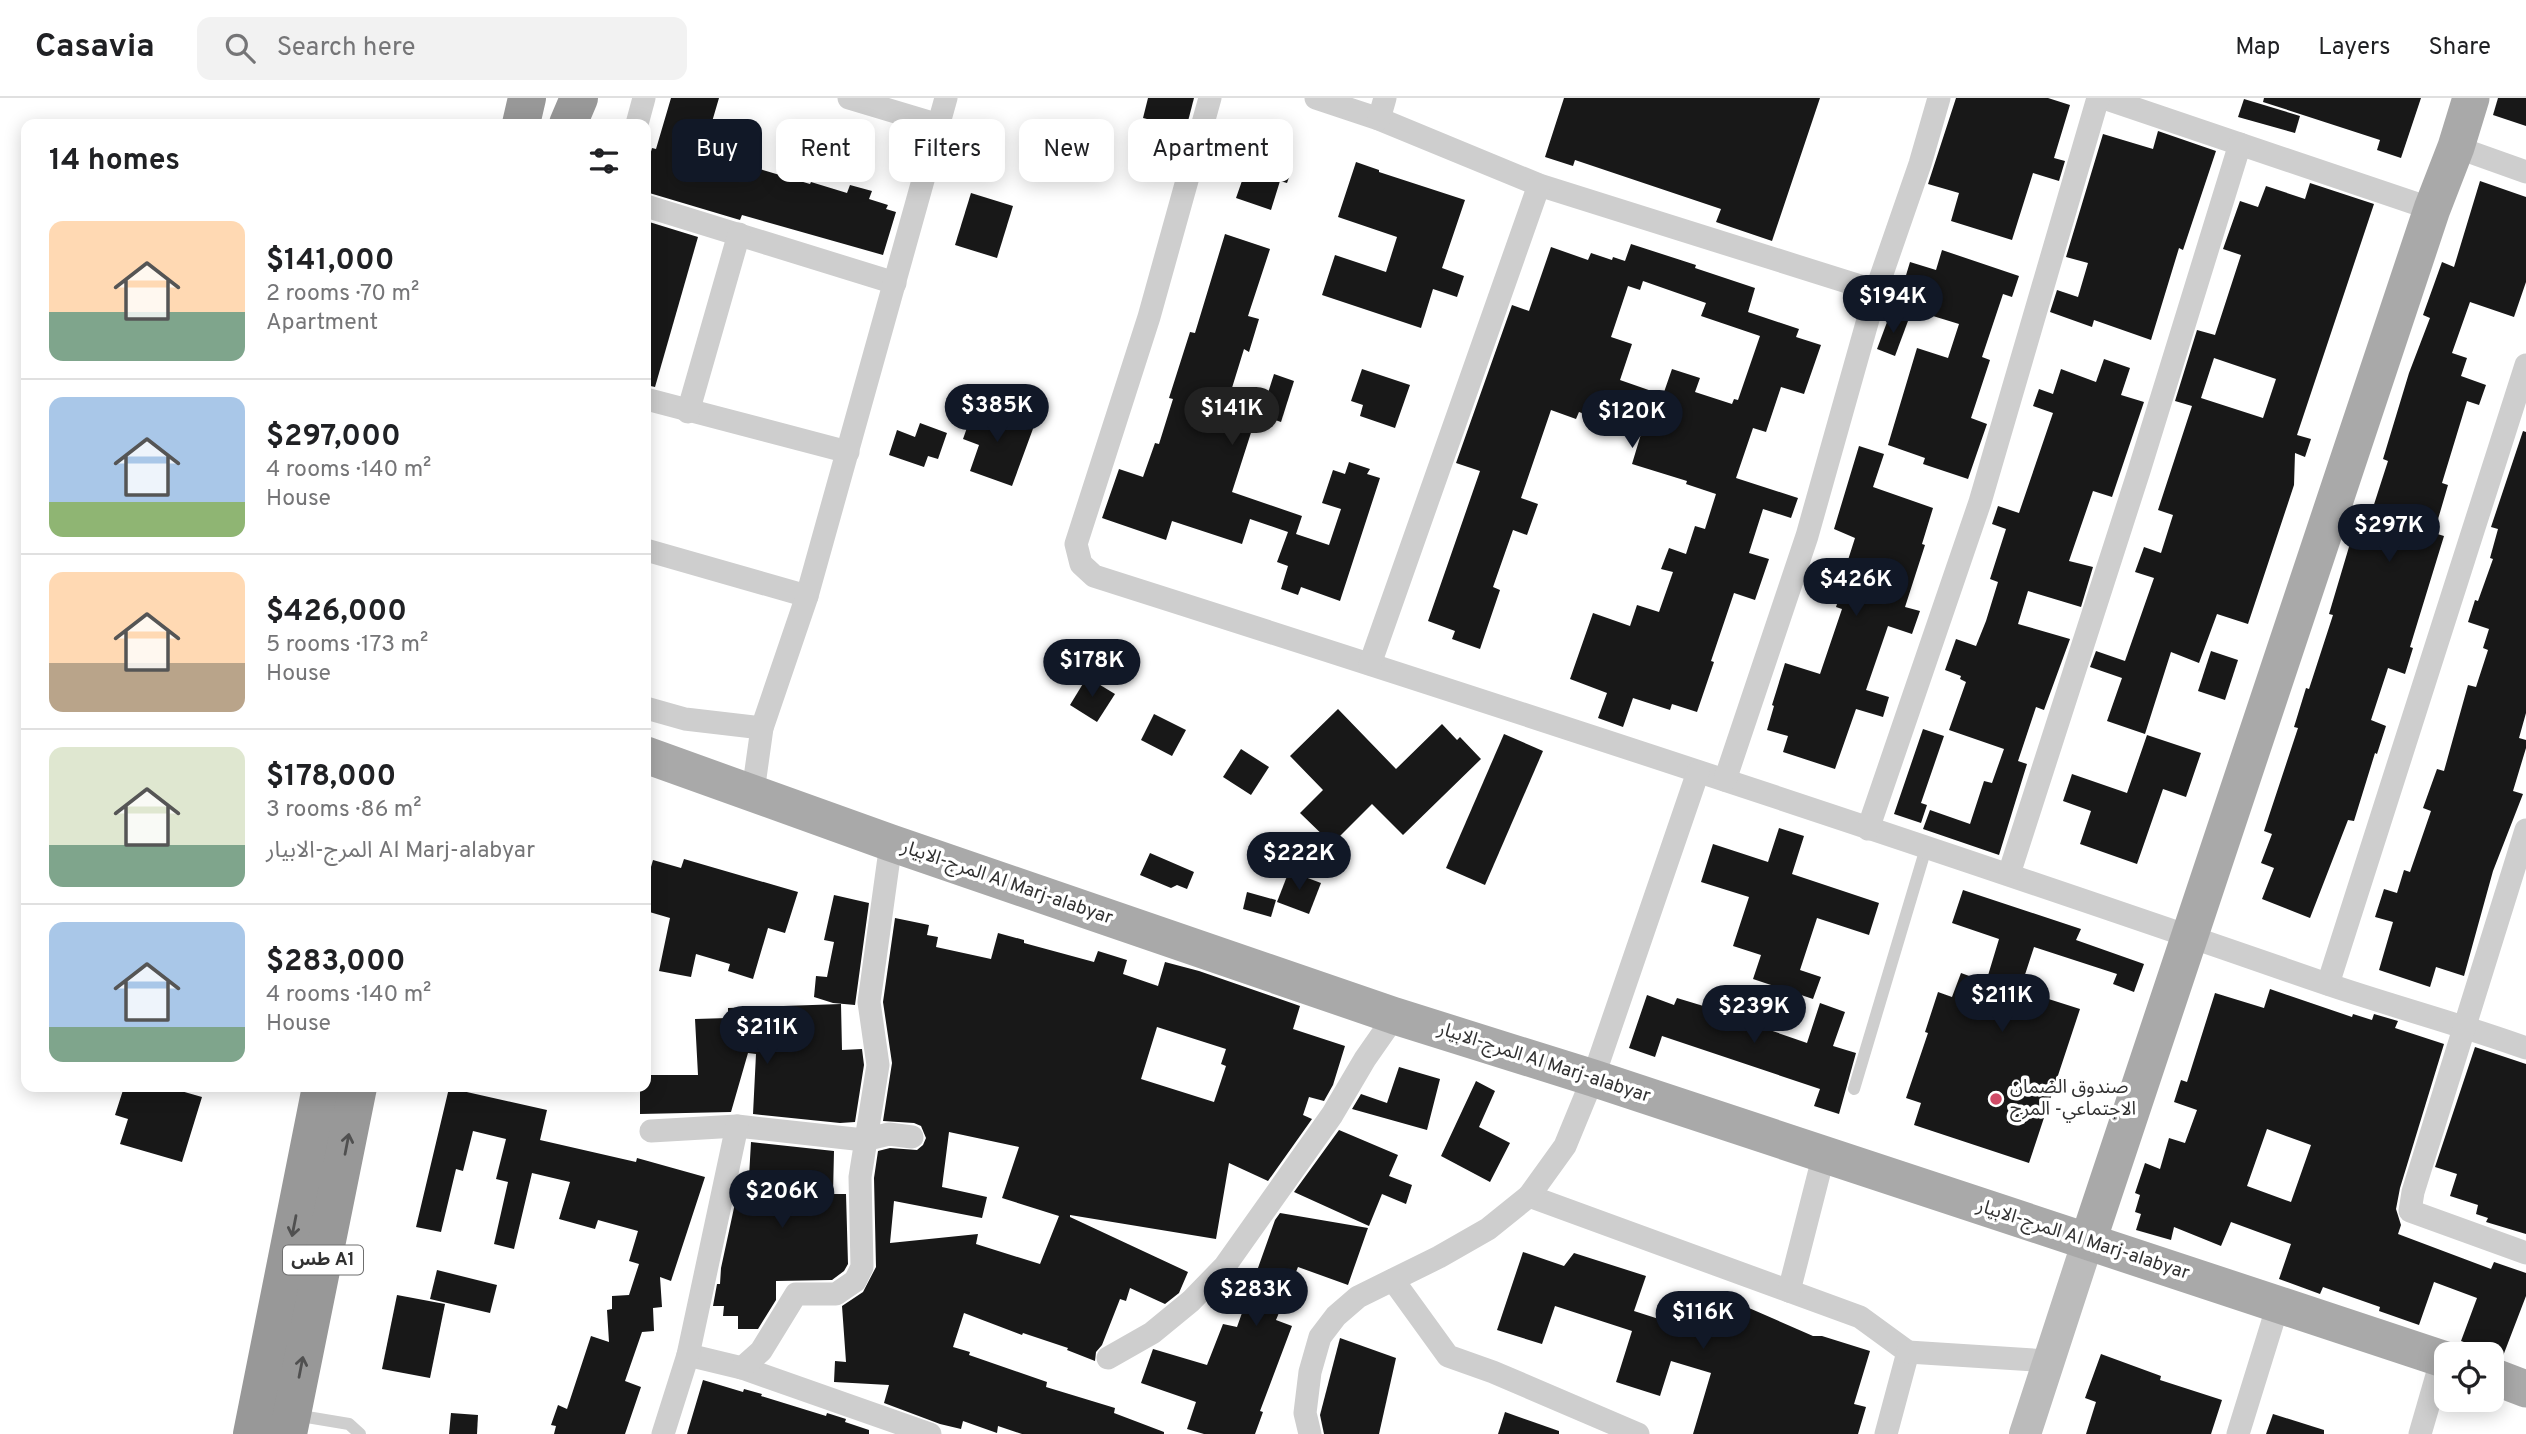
<!DOCTYPE html>
<html lang="en">
<head>
<meta charset="utf-8">
<style>
  :root { --surface:#fff; --page:#f2f2f2; --text:#202124; --muted:#757577; --line:#e0e0e0; --accent:#111827 }
  body { margin:0; font-family:Overpass,"Noto Sans Arabic",sans-serif; background:var(--page); color:var(--text); height:100vh; display:flex; flex-direction:column; font-size:26px; white-space:nowrap }
  * { box-sizing:border-box; margin:0 }
  p { font-size:23px; color:var(--muted) }
  .icon { flex:none; width:38px; height:38px; fill:none; stroke:currentColor; stroke-width:2; stroke-linecap:round; stroke-linejoin:round }
  .map { position:relative; flex:1; overflow:hidden }
  .drawer { position:absolute; left:21px; top:21px; width:630px; height:973px; display:flex; flex-direction:column; background:var(--surface); border-radius:14px; box-shadow:0 4px 18px #0003 }
  .drawer>* { flex:none }
  .top-card { position:absolute; left:672px; top:21px; width:665px; height:63px; display:flex; gap:14px }
  .fabs { position:absolute; left:2434px; top:1244px; display:grid; gap:14px }
  .fabs a { display:grid; place-items:center; width:70px; height:70px; border-radius:14px; background:var(--surface); box-shadow:0 4px 18px #0003; font-size:35px }
  .price { position:absolute; translate:-50% -60px; padding:0 16px; border-radius:24px; background:var(--accent); color:#fff; font-size:23px; line-height:46px; filter:drop-shadow(0 2px 4px #0008) }
  .price::after { content:''; position:absolute; left:50%; top:42px; width:21px; height:16px; margin-left:-10px; background:inherit; clip-path:polygon(0 0,100% 0,50% 100%) }
  .price.on { background:#222; color:#fff }
  ul { padding:0; list-style:none }
  li { display:flex; align-items:center; gap:21px; height:175px; padding:0 28px }
  li+li { border-top:2px solid var(--line) }
  li span { display:grid; place-items:center; flex:none; width:196px; height:140px; border-radius:14px; color:#555 }
  li>.icon { margin-inline-start:auto }
  span .icon { width:84px; height:84px; fill:#fffc; stroke-width:1 }
  li b { font-size:30px }
  h2 { display:flex; justify-content:space-between; align-items:center; height:84px; padding:0 28px; font-size:30px }
  .chip { padding:0 24px; border-radius:14px; background:var(--surface); box-shadow:0 4px 18px #0003; font-size:24px; line-height:63px }
  .chip.on { background:var(--accent); color:#fff }
  header { display:flex; align-items:center; gap:42px; box-sizing:border-box; height:98px; padding:0 35px; background:var(--surface); border-bottom:2px solid var(--line) }
  header strong { font-size:33px }
  nav { display:flex; gap:38px; margin-inline-start:auto; font-size:24px }
  .search { width:490px; height:63px; background:var(--page); display:flex; align-items:center; gap:18px; box-sizing:border-box; padding:0 24px; border-radius:14px; color:var(--muted); font-size:26px }
  .map>svg:first-child { display:block }
  .building { fill:#181818; fill-rule:evenodd }
  .lines { fill:none; stroke-linecap:round; stroke-linejoin:round }
  .lane { stroke:#cecece; stroke-width:12 }
  .street { stroke:#cecece; stroke-width:23 }
  .secondary { stroke:#bbb; stroke-width:32 }
  .primary { stroke:#a9a9a9; stroke-width:37 }
  .highway { stroke:#989898; stroke-width:38 }
  .oneway { stroke:#505050 }
  .poi-dot { fill:#d04b67; stroke:#fff; stroke-width:2.5 }
  .labels { text-anchor:middle; dominant-baseline:central; stroke-width:7; stroke-linejoin:round; paint-order:stroke }
  .shield { fill:#fff; stroke:#6f6f6f; stroke-width:2 }
  .shield-label { font-size:18px; font-weight:bold; fill:#313131 }
  .street-label { font-size:19px; fill:#313131; stroke:#fff }
  .poi-label { font-size:19px; fill:#313131; stroke:#fff; text-anchor:start }
</style>
</head>
<body>
<header>
<strong>Casavia</strong>
<div class="search"><svg class="icon" aria-label="search" viewBox="0 0 24 24"><circle cx="10" cy="10" r="6"/><path d="M15 15l6 6"/></svg>Search here</div>
<nav><a>Map</a><a>Layers</a><a>Share</a></nav>
</header>
<div class="map">
<svg width="2526" height="1336" viewBox="0 0 2526 1336">
  <rect width="100%" height="100%" fill="#fff"/>
  <g class="building">
    <path d="M671 0H719L704 51 757 67 756 70 810 86 811 84 847 95 850 87 872 93 869 101 888 107 886 111 896 114 883 157 742 117 740 122 646 94V72L652 50 656 51Z"/>
    <path d="M1148 0H1194L1186 31 1143 20Z"/>
    <path d="M1564 0H1820L1772 143 1716 124 1721 111 1575 62 1573 68 1545 59Z"/>
    <path d="M1956 0H2048L2070 7 2054 60 2065 63 2059 83 2033 75 2012 142 1951 123 1959 95 1928 86Z"/>
    <path d="M2264 0H2421L2401 60 2377 52 2380 42 2263 4Z"/>
    <path d="M2498 0H2526V28L2493 17Z"/>
    <path d="M2244 1 2300 18 2295 35 2238 19Z"/>
    <path d="M2158 33 2216 53 2183 152 2179 150 2151 242 2094 222 2092 229 2050 214 2057 192 2078 199 2088 165 2066 159 2103 36 2153 51Z"/>
    <path d="M1252 54 1293 68 1287 85 1280 83 1271 112 1236 100Z"/>
    <path d="M1356 64 1379 72V74L1465 102 1442 170 1464 178 1457 199 1433 191 1421 230 1322 197 1335 157 1386 174 1397 139 1338 119Z"/>
    <path d="M2480 83 2526 99V184L2514 219 2470 204 2452 255 2467 260 2461 278 2486 287 2479 307 2467 303 2442 385 2448 387 2434 435 2444 438 2410 549 2413 550 2405 576 2388 570 2371 622 2386 628 2377 656 2375 655 2354 723 2348 722 2310 820 2262 801 2274 770 2261 765 2272 736 2264 733 2298 630 2294 629 2306 590 2309 591 2333 517 2329 516 2357 422 2368 425 2388 363 2383 361 2409 275 2430 220 2423 217 2442 164 2454 169Z"/>
    <path d="M2310 85 2374 106 2297 337 2311 341 2305 359 2295 355 2294 387 2248 526 2217 516 2199 565 2171 554 2145 636 2107 623 2122 580 2090 569 2096 553 2125 563 2154 480 2135 474 2144 449 2161 455 2173 417 2158 412 2192 308 2175 303 2197 232 2215 237 2241 157 2223 151 2240 103 2258 109 2266 88 2305 101ZM2214 260 2276 281 2263 320 2201 300Z"/>
    <path d="M971 95 1013 108 997 160 955 147Z"/>
    <path d="M646 123 698 139 655 289 646 287Z"/>
    <path d="M1225 136 1270 151 1248 218 1259 221 1249 254 1244 251 1227 306 1257 316 1232 394 1302 418 1296 436 1329 447 1341 411 1322 405 1333 372 1345 376 1349 364 1370 371 1367 376 1380 380 1340 503 1301 489 1298 497 1281 491 1288 468 1277 464 1288 434 1250 421 1242 446 1172 423 1166 442 1102 420 1119 371 1143 379 1155 345 1159 346 1173 301 1169 300 1190 234 1195 235Z"/>
    <path d="M1631 146 1696 167 1695 170 1755 190 1748 214 1799 231 1796 239 1821 247 1804 296 1781 289 1766 334 1753 330 1736 380 1798 400 1791 420 1763 411 1749 455 1769 461 1755 502 1734 495 1711 563 1714 564 1697 614 1672 606 1670 612 1633 600 1623 629 1598 620 1607 595 1570 581 1593 515 1630 528 1637 507 1659 514 1673 474 1661 471 1669 450 1686 456 1695 428 1705 431 1716 396 1686 386 1687 383 1632 366 1641 336 1579 314 1576 321 1551 312 1521 400 1538 406 1527 437 1513 432 1493 489 1500 492 1480 551 1452 541 1455 533 1428 523 1480 373 1456 365 1512 207 1529 213 1551 149 1588 162 1591 155 1612 162 1613 159 1625 163ZM1643 183 1706 205 1701 218 1760 238 1738 302 1734 301 1732 306 1695 294 1700 280 1672 271 1663 297 1620 282 1632 246 1611 239 1628 188 1640 192Z"/>
    <path d="M1942 152 2019 178 2012 199 2003 196 1982 259 1990 262 1971 320 1987 326 1968 381 1923 366 1925 360 1888 347 1917 250 1948 260 1959 226 1897 207 1910 164 1936 172Z"/>
    <path d="M1890 216 1908 223 1895 258 1877 251Z"/>
    <path d="M2104 261 2130 270 2121 297 2144 304 2112 399 2093 393 2069 463 2093 469 2081 509 2028 493 2018 526 2070 541 2044 612 2036 609 2018 663 2027 666 1999 757 1923 731 1930 712 1970 726 1984 683 1992 685 2004 651 1949 632 1966 584 1960 581 1961 578 1945 572 1956 541 1976 548 1986 523 1998 484 1990 481 2006 431 1992 426 1998 408 2019 415 2053 315 2033 308 2039 291 2053 296 2061 271 2096 284Z"/>
    <path d="M1362 271 1410 287 1395 330 1360 318 1363 307 1351 303Z"/>
    <path d="M1274 276 1294 283 1281 324 1261 317Z"/>
    <path d="M975 307 1034 328 1012 388 970 373 979 347 963 341Z"/>
    <path d="M920 325 947 335 938 361 928 358 924 369 889 357 897 332 915 339Z"/>
    <path d="M2523 333 2526 334V615L2519 640 2526 642V650L2513 693 2523 696 2493 773 2464 878 2436 869 2430 889 2379 872 2393 824 2375 819 2384 791 2397 795 2404 772 2410 774 2431 713 2423 710 2437 671 2444 673 2468 587 2476 589 2488 552 2483 550 2489 531 2468 524 2475 502 2478 503 2493 461 2490 460 2498 431 2491 429Z"/>
    <path d="M1859 348 1884 356 1873 389 1933 410 1922 446 1925 447 1905 509 1920 513 1912 536 1888 528 1866 592 1889 599 1883 619 1856 611 1835 671 1783 654 1788 638 1767 632 1774 608 1772 607 1785 565 1820 576 1842 511 1836 509 1844 485 1841 484 1855 440 1834 431Z"/>
    <path d="M2211 553 2238 562 2225 602 2198 593Z"/>
    <path d="M1087 579 1115 596 1097 624 1070 607Z"/>
    <path d="M1338 611 1396 671 1442 626 1457 642 1460 639 1481 661 1403 737 1372 706 1332 746 1300 715 1323 692 1290 658Z"/>
    <path d="M1154 616 1186 632 1172 658 1141 642Z"/>
    <path d="M1923 631 1944 638 1921 705 1927 707 1921 725 1894 716Z"/>
    <path d="M1504 636 1543 653 1485 787 1446 770Z"/>
    <path d="M2147 637 2201 655 2186 699 2163 691 2137 766 2080 746 2091 713 2063 703 2072 676 2127 695Z"/>
    <path d="M1241 651 1269 669 1251 697 1223 679Z"/>
    <path d="M1779 730 1804 738 1792 776 1879 805 1869 837 1817 820 1800 872 1821 879 1813 901 1753 881 1761 857 1733 848 1749 799 1701 784 1713 746 1768 764Z"/>
    <path d="M1150 755 1194 774 1187 791 1177 787 1171 790 1140 777Z"/>
    <path d="M684 761 798 794 785 835 768 830 753 881 728 873 730 866 696 856 691 879 659 873 670 820 646 813V786L653 762 681 770Z"/>
    <path d="M1289 773 1321 785 1309 816 1277 804Z"/>
    <path d="M1963 792 2081 831 2076 842 2144 866 2134 894 2113 886 2117 876 2034 849 2020 892 2080 911 2029 1065 1914 1027 1921 1005 1906 1000 1928 935 1925 934 1938 894 1952 899 1961 875 1986 884 1999 841 1952 825Z"/>
    <path d="M1247 794 1276 802 1271 819 1243 811Z"/>
    <path d="M834 797 869 805 855 907 833 905 814 899 816 878 827 879 834 844 824 842Z"/>
    <path d="M895 820 929 827 927 837 938 839 936 849 991 861 998 835 1024 842V845L1094 864 1098 853 1127 862 1123 876 1158 888 1165 864 1199 873 1300 908 1293 931 1345 948 1333 987 1324 1003 1309 999 1303 1017 1312 1021 1268 1083 1229 1065 1216 1141 1070 1117V1119L1188 1174 1179 1195 1165 1206 1130 1190 1126 1203 1120 1201 1102 1247 1096 1254 1095 1263 1067 1252 1068 1250 1023 1235 1022 1237 964 1215 953 1249 970 1254 969 1257 1047 1284 1046 1289 1115 1310 1114 1315 1164 1334V1336H1022L998 1328 997 1335 963 1323 961 1331 940 1326 884 1305 889 1287 834 1284 835 1263 846 1264 842 1208 863 1194 876 1169 874 1080 878 1053 890 1050 917 1052 923 1047 926 1040 921 1028 914 1025 883 1023 892 965 883 904ZM1157 929 1226 951 1221 966 1226 968 1214 1004 1141 981ZM949 1034 1019 1049 1002 1100 1059 1118 1040 1166 976 1146 978 1136 890 1145 894 1103 982 1120 987 1099 942 1089Z"/>
    <path d="M2270 891 2352 919 2353 916 2372 922 2374 916 2398 923 2395 930 2444 946 2400 1090 2396 1111 2401 1127 2398 1136 2491 1171 2494 1164 2526 1175V1198L2503 1258 2461 1243 2477 1200 2434 1184 2419 1227 2379 1213 2380 1209 2323 1189 2320 1196 2279 1181 2291 1146 2231 1124 2221 1148 2174 1129 2171 1142 2136 1132 2141 1116 2135 1114 2140 1097 2135 1095 2145 1065 2160 1071 2169 1040 2185 1045 2197 1012 2174 1004 2181 982 2187 984 2215 895 2264 910ZM2267 1031 2311 1047 2291 1104 2247 1088Z"/>
    <path d="M1647 897 1674 907 1677 900 1710 910 1708 915 1760 932 1761 929 1807 945 1820 905 1845 914 1833 948 1856 955 1839 1016 1814 1008 1820 991 1662 938 1655 959 1629 950Z"/>
    <path d="M841 906 842 952 862 951 864 967 855 1024 840 1025 753 1016 756 956 748 955 731 1014 640 1016V989H646V977H698L695 921 728 920V910Z"/>
    <path d="M2475 949 2526 966V1136L2486 1124 2488 1120 2476 1116 2478 1107 2450 1098 2457 1076 2435 1069Z"/>
    <path d="M1399 969 1440 981 1427 1032 1352 1011 1361 996 1387 1005Z"/>
    <path d="M1476 983 1495 993 1479 1029 1510 1045 1490 1084 1441 1058Z"/>
    <path d="M124 989H167L202 999 182 1064 120 1046 128 1021 115 1017Z"/>
    <path d="M449 990 547 1012 540 1042 636 1064 637 1060 705 1079 671 1183 660 1179 662 1209 653 1210 654 1233 642 1234 625 1283 641 1289 625 1336H554L556 1328 551 1327 558 1307 567 1311 591 1238 609 1244 607 1212 612 1211V1198L629 1197 639 1166 629 1163 638 1133 598 1122 595 1131 559 1121 570 1084 532 1075 514 1151 494 1146 508 1084 496 1081 506 1041 473 1033 463 1073 456 1071 441 1134 416 1129Z"/>
    <path d="M1339 1032 1398 1057 1389 1078 1412 1087 1406 1106 1382 1096 1369 1128 1294 1094Z"/>
    <path d="M751 1044 834 1053 833 1096H846L848 1166 844 1173 832 1182 776 1183V1202L758 1231H738V1218H723L724 1208H713L717 1186H720L721 1170 737 1096H748Z"/>
    <path d="M1280 1115 1368 1130 1348 1187 1298 1169 1276 1222 1292 1228 1260 1313 1263 1314 1255 1336H1204L1187 1331 1196 1304 1141 1285 1153 1251 1207 1267 1223 1226 1237 1229 1275 1122Z"/>
    <path d="M1523 1154 1564 1168 1574 1155 1646 1178 1634 1213 1693 1232 1704 1197 1749 1210 1813 1238H1822L1870 1253 1854 1306 1866 1309 1858 1336H1693L1711 1275 1671 1263 1660 1298 1616 1284 1632 1233 1555 1208 1542 1246 1497 1232Z"/>
    <path d="M437 1172 497 1187 490 1215 430 1201Z"/>
    <path d="M397 1197 445 1206 430 1280 382 1271Z"/>
    <path d="M1340 1240 1396 1260 1379 1336H1324L1320 1317Z"/>
    <path d="M2101 1256 2161 1278 2160 1282 2222 1302 2211 1336H2086L2096 1304 2085 1300Z"/>
    <path d="M703 1282 743 1294 744 1291 762 1296 761 1298 826 1318 827 1315 846 1321 845 1324 869 1332V1336H687Z"/>
    <path d="M1505 1314 1559 1333V1336H1498Z"/>
    <path d="M451 1315 478 1317 477 1336H449Z"/>
    <path d="M2273 1316 2324 1332V1336H2266Z"/>
  </g>
  <g class="lines">
    <g class="lane">
      <path d="M1854 991 1926 750"/>
      <path d="M295 1317 349 1326 360 1336"/>
    </g>
    <g class="street">
      <path d="M849 0 939 27"/>
      <path d="M1210 0 1149 219 1076 446 1081 466 1094 478C1506 609 1916 743 2324 885 2391 908 2460 926 2526 950"/>
      <path d="M1316 0 1379 21 1539 87 1876 193"/>
      <path d="M2104 0 2432 111"/>
      <path d="M1379 21 1385 0"/>
      <path d="M637 26 644 0"/>
      <path d="M2456 49 2526 74"/>
      <path d="M646 108 895 185"/>
      <path d="M646 301 848 354"/>
      <path d="M688 314 739 136"/>
      <path d="M646 452 807 498"/>
      <path d="M1370 566 1539 87"/>
      <path d="M646 610 685 621 762 630"/>
      <path d="M1725 682 1807 438 1876 193 1920 66 1939 0"/>
      <path d="M753 694 762 630 807 498 946 0"/>
      <path d="M1868 731 1980 404 2098 0"/>
      <path d="M2526 732 2413 1094 2410 1113 2526 1155"/>
      <path d="M2009 776 2139 373 2240 46"/>
      <path d="M2328 886 2526 267"/>
      <path d="M651 1033 737 1028 864 1042 889 1036 912 1039"/>
      <path d="M1529 1098 1860 1219 1908 1254 1886 1336"/>
      <path d="M1393 1182 1448 1258 1493 1274 1638 1336"/>
      <path d="M1789 1193 1824 1056"/>
      <path d="M1908 1254 2049 1263"/>
      <path d="M688 1257 742 1270 930 1336"/>
      <path d="M1108 1260 1152 1235 1191 1203 1225 1168 1332 1017 1365 961 1395 918"/>
      <path d="M742 1270 761 1253 796 1196H836L855 1183 862 1169 860 1079 878 967 869 904 891 745"/>
      <path d="M663 1336 688 1257 737 1028"/>
      <path d="M1310 1336 1305 1315 1310 1274 1320 1239 1336 1218 1358 1199 1439 1159 1488 1131 1529 1098 1565 1048 1593 980 1698 674"/>
      <path d="M2238 1336 2278 1207"/>
      <path d="M2420 1336 2442 1260"/>
    </g>
    <path class="secondary" d="M2025 1336 2088 1143"/>
    <g class="primary">
      <path d="M646 657 891 745 1395 918 1593 980 2446 1262"/>
      <path d="M2088 1143 2432 111 2456 49 2471 0"/>
      <path d="M2492 1278 2526 1291"/>
    </g>
    <g class="highway">
      <path d="M521 26 527 0"/>
      <path d="M568 26 579 0"/>
      <path d="M252 1336 321 989"/>
      <path d="M288 1336 358 989"/>
    </g>
  </g>
  <defs><path id="oneway-shaft" d="M-6 0H5M1.5-3L5.5 0L1.5 3" fill="none" stroke-width="1.6" stroke-linecap="round" stroke-linejoin="round" transform="scale(1.75)"/></defs>
  <g class="oneway">
    <use href="#oneway-shaft" transform="translate(347 1046) rotate(-79)"/>
    <use href="#oneway-shaft" transform="translate(294 1128) rotate(101)"/>
    <use href="#oneway-shaft" transform="translate(301 1269) rotate(-79)"/>
  </g>
  <circle class="poi-dot" cx="1996" cy="1001" r="7"/>
  <g class="labels">
    <rect class="shield" x="283" y="1147.5" width="80" height="29" rx="5"/>
    <g class="shield-label">
      <text x="323" y="1162">طس A1</text>
    </g>
    <g class="street-label">
      <text transform="translate(1007 785) rotate(19)">المرج-الابيار Al Marj-alabyar</text>
      <text transform="translate(1544 965) rotate(18)">المرج-الابيار Al Marj-alabyar</text>
      <text transform="translate(2083 1142) rotate(18)">المرج-الابيار Al Marj-alabyar</text>
    </g>
    <g class="poi-label">
      <text x="2010" y="990">صندوق الضمان<tspan x="2010" dy="22">الاجتماعي- المرج</tspan></text>
    </g>
  </g>
</svg>
<div class="fabs">
<a><svg class="icon" aria-label="locate" viewBox="0 0 24 24"><circle cx="12" cy="12" r="6"/><path d="M12 2v4M12 18v4M2 12h4M18 12h4"/></svg></a>
</div>
<b class="price" style="left:1893px;top:237px">$194K</b>
<b class="price" style="left:997px;top:346px">$385K</b>
<b class="price on" style="left:1232px;top:349px">$141K</b>
<b class="price" style="left:1632px;top:352px">$120K</b>
<b class="price" style="left:2389px;top:466px">$297K</b>
<b class="price" style="left:1856px;top:520px">$426K</b>
<b class="price" style="left:1092px;top:601px">$178K</b>
<b class="price" style="left:1299px;top:794px">$222K</b>
<b class="price" style="left:2002px;top:936px">$211K</b>
<b class="price" style="left:1754px;top:947px">$239K</b>
<b class="price" style="left:767px;top:968px">$211K</b>
<b class="price" style="left:782px;top:1132px">$206K</b>
<b class="price" style="left:1256px;top:1230px">$283K</b>
<b class="price" style="left:1703px;top:1253px">$116K</b>
<div class="top-card">
<a class="chip on">Buy</a>
<a class="chip">Rent</a>
<a class="chip">Filters</a>
<a class="chip">New</a>
<a class="chip">Apartment</a>
</div>
<section class="drawer">
<h2>14 homes<svg class="icon" aria-label="filters" viewBox="0 0 24 24"><path d="M4 7h16M4 17h16"/><circle cx="9" cy="7" r="2"/><circle cx="15" cy="17" r="2"/></svg></h2>
<ul>
<li><span style="background:linear-gradient(#ffd9b3 65%,#7fa58c 0)"><svg class="icon" aria-label="home" viewBox="0 0 24 24"><path d="M3 11l9-7 9 7M6 9v11h12V9"/></svg></span><div><b>$141,000</b><p>2 rooms · 70 m²</p><p>Apartment</p></div></li>
<li><span style="background:linear-gradient(#a9c7e8 75%,#8fb573 0)"><svg class="icon" aria-label="home" viewBox="0 0 24 24"><path d="M3 11l9-7 9 7M6 9v11h12V9"/></svg></span><div><b>$297,000</b><p>4 rooms · 140 m²</p><p>House</p></div></li>
<li><span style="background:linear-gradient(#ffd9b3 65%,#b9a48a 0)"><svg class="icon" aria-label="home" viewBox="0 0 24 24"><path d="M3 11l9-7 9 7M6 9v11h12V9"/></svg></span><div><b>$426,000</b><p>5 rooms · 173 m²</p><p>House</p></div></li>
<li><span style="background:linear-gradient(#dfe7d0 70%,#7fa58c 0)"><svg class="icon" aria-label="home" viewBox="0 0 24 24"><path d="M3 11l9-7 9 7M6 9v11h12V9"/></svg></span><div><b>$178,000</b><p>3 rooms · 86 m²</p><p>المرج-الابيار Al Marj-alabyar</p></div></li>
<li><span style="background:linear-gradient(#a9c7e8 75%,#7fa58c 0)"><svg class="icon" aria-label="home" viewBox="0 0 24 24"><path d="M3 11l9-7 9 7M6 9v11h12V9"/></svg></span><div><b>$283,000</b><p>4 rooms · 140 m²</p><p>House</p></div></li>
</ul>
</section>
</div>
</body>
</html>
